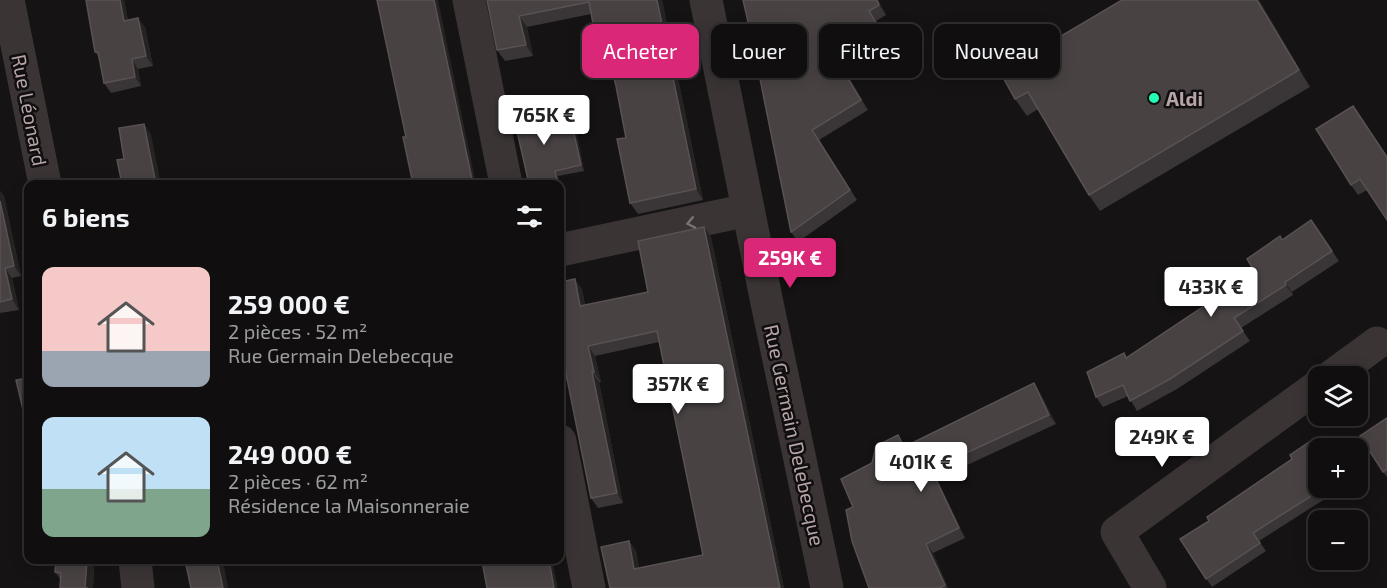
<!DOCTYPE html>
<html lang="fr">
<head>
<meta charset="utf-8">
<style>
  :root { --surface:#100e0e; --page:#191717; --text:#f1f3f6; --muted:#9c9c9e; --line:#302e2e; --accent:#db2777 }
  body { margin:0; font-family:"Exo 2",sans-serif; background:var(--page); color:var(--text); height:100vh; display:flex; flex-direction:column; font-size:22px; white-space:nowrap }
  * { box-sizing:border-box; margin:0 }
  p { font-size:20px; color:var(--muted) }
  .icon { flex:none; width:33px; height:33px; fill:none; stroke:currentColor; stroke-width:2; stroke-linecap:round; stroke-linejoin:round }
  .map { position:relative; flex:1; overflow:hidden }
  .side { position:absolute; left:24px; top:180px; width:540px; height:384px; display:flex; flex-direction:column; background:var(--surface); border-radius:12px; box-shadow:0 3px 15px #0003,0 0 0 2px var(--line) }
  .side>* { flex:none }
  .top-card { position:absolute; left:582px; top:24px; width:570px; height:54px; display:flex; gap:12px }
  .buttons { position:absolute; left:1308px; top:366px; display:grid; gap:12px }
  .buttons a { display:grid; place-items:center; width:60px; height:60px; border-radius:12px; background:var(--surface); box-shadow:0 3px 15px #0003,0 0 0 2px var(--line); font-size:30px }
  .price { position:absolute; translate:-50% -51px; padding:0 14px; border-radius:6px; background:#fff; color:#222; font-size:20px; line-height:39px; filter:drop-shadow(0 2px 3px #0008) }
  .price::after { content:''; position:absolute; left:50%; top:36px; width:18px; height:14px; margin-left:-9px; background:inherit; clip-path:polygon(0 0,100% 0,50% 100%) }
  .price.active { background:var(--accent); color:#fff }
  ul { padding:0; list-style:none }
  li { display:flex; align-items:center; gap:18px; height:150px; padding:0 18px }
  li span { display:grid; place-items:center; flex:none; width:168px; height:120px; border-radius:12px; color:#555 }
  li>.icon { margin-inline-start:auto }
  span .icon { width:72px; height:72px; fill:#fffc; stroke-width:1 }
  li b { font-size:26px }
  h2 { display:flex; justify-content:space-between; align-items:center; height:72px; padding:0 18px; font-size:26px }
  .chip { padding:0 21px; border-radius:12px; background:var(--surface); box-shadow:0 3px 15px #0003,0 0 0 2px var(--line); font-size:21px; line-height:54px }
  .chip.active { background:var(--accent); color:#fff }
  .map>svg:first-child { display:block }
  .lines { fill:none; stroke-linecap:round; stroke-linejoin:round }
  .minor { stroke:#3a3435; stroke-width:33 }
  .tertiary { stroke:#3a3435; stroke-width:33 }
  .wall { fill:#3a3637 }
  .shaded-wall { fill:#262323 }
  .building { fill:#484243; stroke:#595153; stroke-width:1.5 }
  .oneway { stroke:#7e7275 }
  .poi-dot { fill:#24fcb5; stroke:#100e0e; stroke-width:2 }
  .labels { text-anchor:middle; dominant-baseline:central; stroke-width:5; stroke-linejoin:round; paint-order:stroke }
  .poi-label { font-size:20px; font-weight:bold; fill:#b6a4a9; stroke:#100e0e; text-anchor:start }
  .street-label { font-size:20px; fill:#b6a4a9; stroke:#100e0e }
</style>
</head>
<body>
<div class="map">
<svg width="1387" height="588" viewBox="0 0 1387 588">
  <rect width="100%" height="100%" fill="#151313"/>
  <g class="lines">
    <g class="minor">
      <path d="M8 0 45 184"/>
      <path d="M469 0 506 184"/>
      <path d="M560 250 748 210"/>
      <path d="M1332 376 1377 343"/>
      <path d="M560 441 589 588"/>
      <path d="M135 560 138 588"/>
      <path d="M1150 588 1117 532 1318 386"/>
    </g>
    <path class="tertiary" d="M706 0 767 303 827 588"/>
  </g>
  <g class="wall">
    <path d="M124 0 128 20 145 27 153 66 138 69 141 86 111 93 104 83 99 57 95 52Z"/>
    <path d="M487 0H662L703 200 638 214 630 203 626 138 616 86 611 65 607 66 599 55 591 14 527 27 533 56 505 61 497 50Z"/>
    <path d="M743 0H878L886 15 876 21 895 53 850 80 868 110 819 140 857 200 798 242 791 232 778 69 760 34 756 36 749 26Z"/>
    <path d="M1259 0 1310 87 1100 211 1089 195 1038 109 1027 116 1015 99 1000 72Z"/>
    <path d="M540 103 544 109 548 129 576 130 584 171 558 176 564 200 560 201V184H529Z"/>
    <path d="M1353 106 1367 190 1358 195 1351 185Z"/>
    <path d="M0 191 4 196 21 276 12 278 19 310 0 313Z"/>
    <path d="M1311 220 1339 261 1292 292 1293 295 1241 328 1250 341 1177 389 1137 411 1128 396 1103 407 1096 397 1124 353 1127 358 1255 272 1282 240Z"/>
    <path d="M704 227 711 237 784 588H610L629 541 636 551 639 568 703 555 659 342 595 356 601 382H599L623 503 598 508 591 498 582 289 585 305 648 292Z"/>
    <path d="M1040 393 1056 424 937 479 965 538 933 553 948 588H869L853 507 905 446Z"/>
    <path d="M1387 418V477L1383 472Z"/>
    <path d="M1318 488H1342L1259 541 1266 551 1212 587 1180 539 1209 521Z"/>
    <path d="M56 560H89L94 567 93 588H60L61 580 55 572Z"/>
  </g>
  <g class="shaded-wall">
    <path d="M120 0H124L130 31 124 21Z"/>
    <path d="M434 0H438L476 184H473Z"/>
    <path d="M657 0H662L703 200 696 189Z"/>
    <path d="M877 0H878L886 15 879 5Z"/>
    <path d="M1257 0H1259L1310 87 1299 70Z"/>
    <path d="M869 11 876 21 895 53 888 43Z"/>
    <path d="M519 16 527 27 533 56 526 45Z"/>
    <path d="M138 18 145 27 153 66 146 56Z"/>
    <path d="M132 59 138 69 141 86 135 77Z"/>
    <path d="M843 70 850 80 868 110 861 100Z"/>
    <path d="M540 103 544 109 550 135 546 130Z"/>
    <path d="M144 124 151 134 161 184H156Z"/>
    <path d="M572 124 576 130 584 171 581 165Z"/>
    <path d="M555 171 558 176 564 200 560 195V184H558Z"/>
    <path d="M0 191 4 196 21 276 14 266 0 201Z"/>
    <path d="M704 227 711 237 784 588H780Z"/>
    <path d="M5 268 12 278 19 310 12 299Z"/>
    <path d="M575 279 582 289 587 315 580 306Z"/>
    <path d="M1285 282 1292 292 1293 295 1286 285Z"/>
    <path d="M588 346 595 356 601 382 594 372Z"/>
    <path d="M592 372 599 382 623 503 617 493Z"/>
    <path d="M1034 383 1040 393 1056 424 1049 415Z"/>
    <path d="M931 469 937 479 965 538 959 528Z"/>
    <path d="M629 541 636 551 641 579 634 569Z"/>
    <path d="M926 544 933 553 948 588H947L945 585Z"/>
    <path d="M83 560H89L94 567 93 588H85Z"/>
    <path d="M217 560H223L228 588H223Z"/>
    <path d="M549 560H552L558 588H554Z"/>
  </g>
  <g class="building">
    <path d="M86 0H120L124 21 138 18 146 56 132 59 135 77 104 83 98 52H95Z"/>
    <path d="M377 0H434L473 184H413L403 137H406Z"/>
    <path d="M487 0H657L696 189 630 203 617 139 626 138 616 86 608 53 599 55 589 2 519 16 526 45 497 50Z"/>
    <path d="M743 0H877L879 5 869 11 888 43 843 70 861 100 812 130 850 190 791 232 760 79 778 69 755 23 749 26Z"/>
    <path d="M1122 0H1257L1299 70 1089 195 1028 92 1015 99 1000 72Z"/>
    <path d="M540 103 546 130 572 124 581 165 555 171 558 184H529L512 109Z"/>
    <path d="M1353 106 1387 157V220L1360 179 1351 185 1316 129Z"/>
    <path d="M144 124 156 184H122L117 160 124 159 119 128Z"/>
    <path d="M0 201 14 266 5 268 12 299 0 302Z"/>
    <path d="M1311 220 1332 251 1285 282 1286 285 1234 318 1243 331 1170 379 1130 401 1123 385 1096 397 1087 372 1124 353 1126 358 1255 272 1247 259 1280 236 1282 240Z"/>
    <path d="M704 227 780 588H610L601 547 629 541 634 569 703 555 657 331 588 346 594 372H592L617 493 591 498 560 344V282L575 279 580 306 648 292 638 241Z"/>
    <path d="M28 378V418H25L16 380Z"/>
    <path d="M1034 383 1049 415 931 469 959 528 926 544 945 585 940 588H869L852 541 846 510 853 507 841 479 872 463 876 446 898 435 904 447Z"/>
    <path d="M1387 418V469L1383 472 1360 436Z"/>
    <path d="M1312 440 1318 450V488H1324L1253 533 1260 543 1206 579 1180 539 1209 521 1207 517 1292 459 1290 455Z"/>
    <path d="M56 560H87L85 588H88H60L61 573 55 572Z"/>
    <path d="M185 560H217L223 588H191Z"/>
    <path d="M487 560H549L554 588H487L482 561Z"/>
  </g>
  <defs><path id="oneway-chevron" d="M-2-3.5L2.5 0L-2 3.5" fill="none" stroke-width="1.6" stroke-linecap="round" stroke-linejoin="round" transform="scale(1.5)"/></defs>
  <use class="oneway" href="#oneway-chevron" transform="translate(691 223) rotate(168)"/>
  <circle class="poi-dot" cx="1154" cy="98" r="6"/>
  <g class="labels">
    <g class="poi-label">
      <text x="1166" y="98">Aldi</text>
    </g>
    <g class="street-label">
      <text transform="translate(30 110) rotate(79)">Rue Léonard</text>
      <text transform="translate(795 435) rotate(78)">Rue Germain Delebecque</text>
    </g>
  </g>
</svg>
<div class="buttons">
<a><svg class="icon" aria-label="layers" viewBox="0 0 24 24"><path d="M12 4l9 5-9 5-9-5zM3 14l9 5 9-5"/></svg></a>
<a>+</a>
<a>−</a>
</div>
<b class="price" style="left:544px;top:146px">765K €</b>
<b class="price active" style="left:790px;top:289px">259K €</b>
<b class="price" style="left:1211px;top:318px">433K €</b>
<b class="price" style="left:678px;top:415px">357K €</b>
<b class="price" style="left:1162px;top:468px">249K €</b>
<b class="price" style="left:921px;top:493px">401K €</b>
<div class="top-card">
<a class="chip active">Acheter</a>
<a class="chip">Louer</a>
<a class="chip">Filtres</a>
<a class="chip">Nouveau</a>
</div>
<section class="side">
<h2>6 biens<svg class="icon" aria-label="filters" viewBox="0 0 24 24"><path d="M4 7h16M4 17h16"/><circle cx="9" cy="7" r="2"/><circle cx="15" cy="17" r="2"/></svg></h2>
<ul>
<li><span style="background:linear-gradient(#f6c9c9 70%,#9aa5b1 0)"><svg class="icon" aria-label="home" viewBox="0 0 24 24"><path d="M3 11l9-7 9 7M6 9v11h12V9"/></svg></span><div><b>259 000 €</b><p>2 pièces · 52 m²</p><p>Rue Germain Delebecque</p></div></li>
<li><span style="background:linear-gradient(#bfe0f5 60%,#7fa58c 0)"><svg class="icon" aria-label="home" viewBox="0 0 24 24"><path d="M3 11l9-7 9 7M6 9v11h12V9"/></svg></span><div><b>249 000 €</b><p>2 pièces · 62 m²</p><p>Résidence la Maisonneraie</p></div></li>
</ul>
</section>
</div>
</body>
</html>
